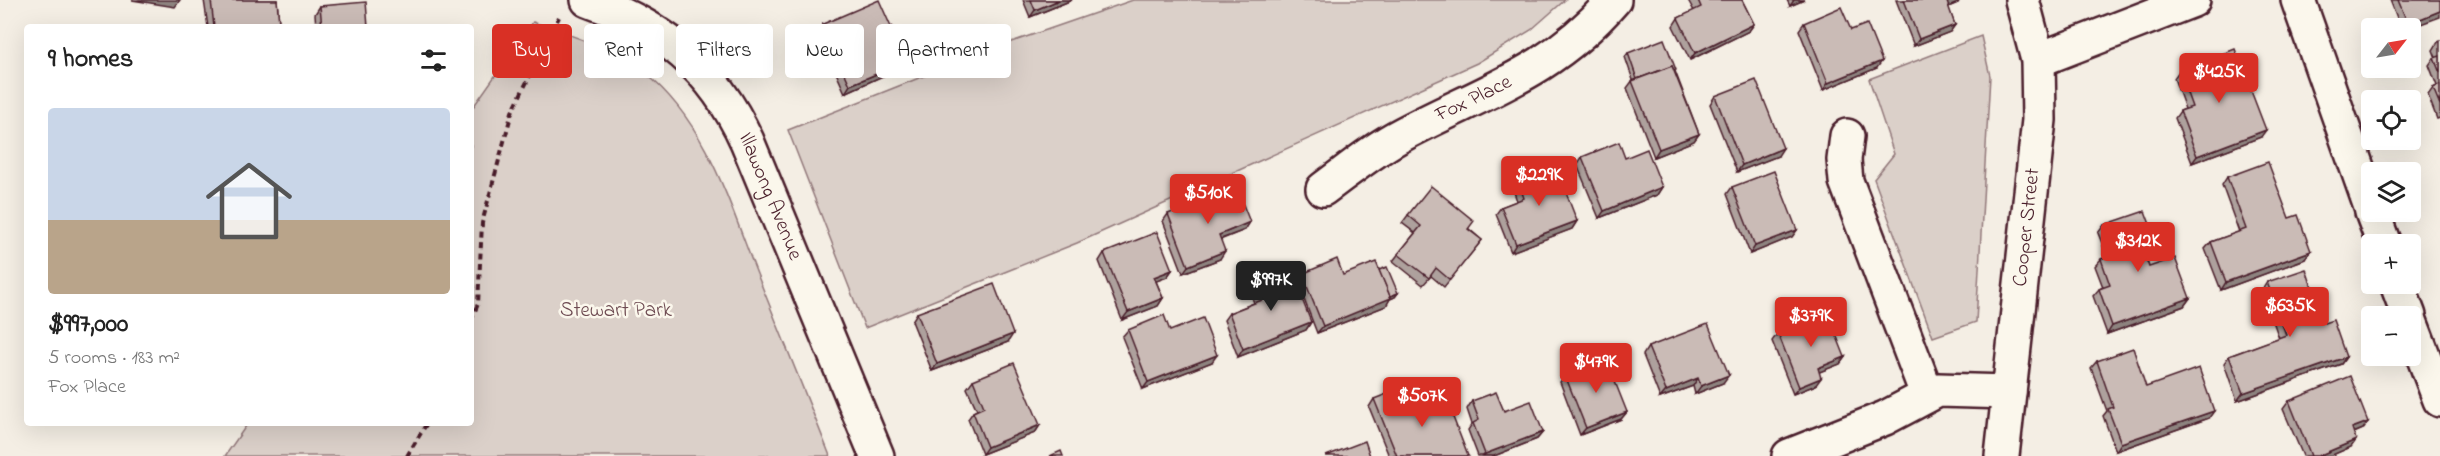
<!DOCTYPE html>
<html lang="en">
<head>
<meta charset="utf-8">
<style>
  :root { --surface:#fff; --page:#f2f2f2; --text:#222; --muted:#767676; --line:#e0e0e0; --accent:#d93025 }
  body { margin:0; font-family:"Indie Flower",sans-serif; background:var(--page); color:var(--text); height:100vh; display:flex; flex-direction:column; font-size:22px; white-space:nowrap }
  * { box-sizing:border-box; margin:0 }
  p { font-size:20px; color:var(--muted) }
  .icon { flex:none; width:33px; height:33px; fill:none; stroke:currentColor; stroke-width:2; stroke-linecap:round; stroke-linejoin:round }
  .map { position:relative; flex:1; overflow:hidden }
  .details { position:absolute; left:24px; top:24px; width:450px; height:402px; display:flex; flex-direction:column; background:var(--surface); border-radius:6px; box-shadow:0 6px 24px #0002 }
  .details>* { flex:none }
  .guide { position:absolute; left:492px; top:24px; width:570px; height:54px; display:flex; gap:12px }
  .needle { width:39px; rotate:59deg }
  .tools { position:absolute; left:2361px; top:18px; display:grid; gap:12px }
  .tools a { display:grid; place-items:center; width:60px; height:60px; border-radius:6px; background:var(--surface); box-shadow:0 6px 24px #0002; font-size:30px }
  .price { position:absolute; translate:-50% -51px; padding:0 14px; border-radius:6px; background:var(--accent); color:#fff; font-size:20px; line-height:39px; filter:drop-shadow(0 2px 3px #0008) }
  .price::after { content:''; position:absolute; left:50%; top:36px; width:18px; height:14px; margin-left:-9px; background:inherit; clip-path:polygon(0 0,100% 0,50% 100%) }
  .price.selected { background:#222; color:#fff }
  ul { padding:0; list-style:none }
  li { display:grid; align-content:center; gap:12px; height:318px; padding:0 24px }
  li+li { border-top:2px solid var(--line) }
  li span { display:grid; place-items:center; height:186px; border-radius:6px; color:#555 }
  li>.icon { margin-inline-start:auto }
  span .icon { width:108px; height:108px; fill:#fffc; stroke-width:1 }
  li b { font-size:26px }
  h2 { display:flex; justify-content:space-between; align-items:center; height:72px; padding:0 24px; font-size:26px }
  .tag { padding:0 21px; border-radius:6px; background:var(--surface); box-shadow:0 6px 24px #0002; font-size:21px; line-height:54px }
  .tag.selected { background:var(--accent); color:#fff }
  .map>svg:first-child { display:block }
  .green { fill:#dbd0c9; stroke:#92787a; stroke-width:1.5 }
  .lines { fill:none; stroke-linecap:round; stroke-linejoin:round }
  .minor-casing { stroke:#4a1f2b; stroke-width:38 }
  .path { stroke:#4a1f2b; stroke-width:4; stroke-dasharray:6 4.5; stroke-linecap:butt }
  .minor { stroke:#fbf7ec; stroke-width:33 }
  .wall { fill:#aea19d; stroke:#4a1f2b; stroke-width:1.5 }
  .shaded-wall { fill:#8d837f; stroke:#4a1f2b; stroke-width:1.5 }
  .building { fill:#cabbb6; stroke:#4a1f2b; stroke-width:1.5 }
  .labels { text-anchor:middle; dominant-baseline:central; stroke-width:5; stroke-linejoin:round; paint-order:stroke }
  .street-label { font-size:21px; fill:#4a1f2b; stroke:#fbf7ec }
  .park-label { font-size:21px; fill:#6e4b52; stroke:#fbf7ec }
</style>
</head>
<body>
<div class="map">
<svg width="2440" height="456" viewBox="0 0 2440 456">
  <rect width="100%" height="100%" fill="#f4eee4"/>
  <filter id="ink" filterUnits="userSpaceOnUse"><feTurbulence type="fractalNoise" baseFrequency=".0167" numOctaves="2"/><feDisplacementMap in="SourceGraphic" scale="12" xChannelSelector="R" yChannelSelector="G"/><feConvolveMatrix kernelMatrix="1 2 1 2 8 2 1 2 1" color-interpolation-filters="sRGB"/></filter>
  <g filter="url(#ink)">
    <g class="green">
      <path d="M1133 0H1565L1531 30 1477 63 1077 243 865 328 788 130 997 47Z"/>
      <path d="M533 22C571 36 613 47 645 73 707 123 729 203 757 274 781 334 806 395 830 456H225L248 423H471V110Z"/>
      <path d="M1981 36 1990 76 1976 322 1933 337 1874 179 1894 154 1869 79Z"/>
    </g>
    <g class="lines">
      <g class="minor-casing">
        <g id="minor">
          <path id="s1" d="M588 0C664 28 713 67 747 141L877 456"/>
          <path d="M2298 0 2372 210"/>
          <path d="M2038 60 2193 0"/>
          <path d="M1847 136 1844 160 1846 181 1927 394"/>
          <path id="s2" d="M1323 189C1349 170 1374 149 1403 134 1484 91 1550 74 1614 0"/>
          <path d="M2372 212 2384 244"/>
          <path d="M2397 284 2409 316"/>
          <path d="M2410 321 2440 400"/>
          <path d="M1789 456 1885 418 1938 390 2009 392"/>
          <path id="s3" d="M2002 456 2039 120 2038 60 2022 0"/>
        </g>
      </g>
      <g class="path">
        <path d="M471 320 478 304 482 223 512 112 559 17"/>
        <path d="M407 456 427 423"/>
      </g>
      <use href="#minor" class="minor"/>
    </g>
    <g class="wall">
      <path d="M204 0H277L279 23 277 27H208Z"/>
      <path d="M1023 0H1072L1030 17Z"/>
      <path d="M1688 0H1742L1754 24 1749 31 1690 60 1673 26 1678 18 1694 11Z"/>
      <path d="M1787 0H1804L1790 6Z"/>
      <path d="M1896 0H1960L1958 3 1948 7 1955 25 1950 32 1914 46Z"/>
      <path d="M2390 0H2440L2410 28H2401Z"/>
      <path d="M320 6 368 27H316L315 14Z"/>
      <path d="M1804 23 1851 30 1877 68 1823 90 1799 30Z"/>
      <path d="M823 24 891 27 886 34 879 37 887 74 845 93 818 32Z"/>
      <path d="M2440 41V118L2437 119 2428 95 2433 88 2437 86 2429 65 2434 58H2436L2433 50 2438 42Z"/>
      <path d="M1628 53 1675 71 1699 134 1694 141 1654 157 1627 88 1633 80 1625 57Z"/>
      <path d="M2179 71 2261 137 2192 163 2175 118 2180 111 2185 109 2174 78Z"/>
      <path d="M1715 96 1778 156 1737 172 1710 104Z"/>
      <path d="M1582 157 1625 158 1662 187 1657 195 1599 218 1577 165Z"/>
      <path d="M2227 177 2289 218 2305 259 2221 290 2205 249 2211 242 2239 232 2222 185Z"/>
      <path d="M1518 181 1577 221 1572 229 1511 252 1496 214 1501 207 1517 201 1513 189Z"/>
      <path d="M1732 187 1797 230 1792 237 1750 254 1727 194Z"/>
      <path d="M1168 214 1250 222 1245 230 1220 240V259L1183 273 1163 221Z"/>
      <path d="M1408 215 1469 229 1482 240 1444 287 1431 276 1423 285 1393 261 1415 233 1402 223Z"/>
      <path d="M2104 225 2152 250 2144 253 2149 267 2190 298 2184 306 2107 334 2093 296 2099 289 2103 287 2095 266 2101 259 2107 256 2098 233Z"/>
      <path d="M1104 253 1172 270 1167 277 1156 281 1163 298 1158 306 1122 320 1099 261Z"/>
      <path d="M1379 270 1398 293 1395 297 1390 299 1386 306 1317 333 1297 281 1302 274 1343 275Z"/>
      <path d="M2267 282 2324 323 2346 357 2341 364 2237 401 2224 363 2229 356 2279 338 2262 290Z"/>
      <path d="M1256 285 1311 322 1306 330 1238 357 1224 320 1229 313 1254 303 1250 292Z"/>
      <path d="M917 313 1008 342 932 371 912 321Z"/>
      <path d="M1128 330 1170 331 1212 362 1143 389 1122 337Z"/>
      <path d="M1778 333 1845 357 1840 364 1819 372 1816 385 1793 394 1772 341Z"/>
      <path d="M1648 347 1723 383 1695 394 1693 386 1660 398 1643 355Z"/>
      <path d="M2097 361 2146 387 2209 418 2116 451 2103 416 2107 411 2091 368Z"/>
      <path d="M1565 375 1627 412 1621 419 1580 435 1560 382Z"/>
      <path d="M973 380 1040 425 1035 433 982 454 968 419 973 412 977 410 967 388Z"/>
      <path d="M1374 399 1400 412 1468 456H1389L1369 407Z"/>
      <path d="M1472 401 1504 411 1543 432 1537 439 1494 456H1478L1468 430 1472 424 1467 409Z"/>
      <path d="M2289 401 2363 429 2354 433 2356 440 2351 447 2330 456H2303L2283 409Z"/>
    </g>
    <g class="shaded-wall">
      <path d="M132 0H180L175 7Z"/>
      <path d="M1059 0H1072L1030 17 1035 10Z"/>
      <path d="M1794 0H1804L1790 6Z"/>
      <path d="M1953 0H1960L1958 3 1941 10 1947 2Z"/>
      <path d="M2440 11V17L2410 28H2405L2408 24Z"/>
      <path d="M279 23 277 27H246Z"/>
      <path d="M1754 24 1749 31 1690 60 1695 53Z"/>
      <path d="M1955 25 1950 32 1914 46 1919 39Z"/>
      <path d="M891 27 886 34 872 40 877 33Z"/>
      <path d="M1882 61 1877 68 1823 90 1828 83Z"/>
      <path d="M893 67 887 74 845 93 850 85Z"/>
      <path d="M2266 130 2261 137 2192 163 2197 156Z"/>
      <path d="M1699 134 1694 141 1654 157 1659 149Z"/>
      <path d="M1783 148 1778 156 1737 172 1742 165Z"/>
      <path d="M1662 187 1657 195 1599 218 1604 211Z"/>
      <path d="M1577 221 1572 229 1511 252 1516 244Z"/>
      <path d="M1250 222 1245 230 1213 242 1219 235Z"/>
      <path d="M1797 230 1792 237 1750 254 1755 246Z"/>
      <path d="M2157 243 2152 250 2137 256 2142 248Z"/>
      <path d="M1225 251 1220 259 1183 273 1188 266Z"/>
      <path d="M2311 251 2305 259 2221 290 2226 282Z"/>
      <path d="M1172 270 1167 277 1149 284 1154 277Z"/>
      <path d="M1398 293 1395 297 1390 299 1386 306 1317 333 1323 326Z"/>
      <path d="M1163 298 1158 306 1122 320 1128 312Z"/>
      <path d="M2190 298 2184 306 2107 334 2112 326Z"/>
      <path d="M1311 322 1306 330 1238 357 1243 349Z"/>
      <path d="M1013 334 1008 342 932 371 937 364Z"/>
      <path d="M1217 355 1212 362 1143 389 1148 382Z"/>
      <path d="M1845 357 1840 364 1812 375 1818 368Z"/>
      <path d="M2346 357 2341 364 2237 401 2243 393Z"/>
      <path d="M1729 375 1723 383 1695 394 1701 386Z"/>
      <path d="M1698 378 1693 386 1660 398 1666 391Z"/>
      <path d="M1821 378 1816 385 1793 394 1799 387Z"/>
      <path d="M2214 411 2209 418 2116 451 2121 443Z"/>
      <path d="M1627 412 1621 419 1580 435 1586 428Z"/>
      <path d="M2368 422 2363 429 2346 436 2352 428Z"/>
      <path d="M1040 425 1035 433 982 454 987 447Z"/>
      <path d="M1543 432 1537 439 1494 456H1483L1485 454Z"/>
      <path d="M2356 440 2351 447 2330 456H2318Z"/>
    </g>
    <g class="building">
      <path d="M211 0H277L279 23 246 27H214Z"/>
      <path d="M879 0 891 27 877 33 893 67 850 85 823 24Z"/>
      <path d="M1031 0H1059L1035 10Z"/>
      <path d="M1698 0H1742L1754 24 1695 53 1678 18 1701 7Z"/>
      <path d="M1904 0H1953L1947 2 1955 25 1919 39Z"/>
      <path d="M2398 0H2440V11L2408 24Z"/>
      <path d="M366 2 368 27H322L320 6Z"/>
      <path d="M1841 7 1851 30 1867 24 1882 61 1828 83 1804 23Z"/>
      <path d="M1664 39 1676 70 1674 71 1672 66 1637 79 1628 53Z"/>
      <path d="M2235 49 2266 130 2197 156 2180 111 2192 107 2179 71Z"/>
      <path d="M2440 56V73L2434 58Z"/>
      <path d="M1672 66 1699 134 1659 149 1632 81Z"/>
      <path d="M1756 80 1783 148 1742 165 1715 96Z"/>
      <path d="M2440 85V105L2433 88Z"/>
      <path d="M1619 142 1625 158 1647 149 1662 187 1604 211 1582 157Z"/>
      <path d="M2268 162 2289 218 2298 215 2311 251 2226 282 2211 242 2246 229 2227 177Z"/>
      <path d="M1556 167 1577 221 1516 244 1501 207 1524 198 1518 181Z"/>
      <path d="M1774 171 1797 230 1755 246 1732 187Z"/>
      <path d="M1431 186 1474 221 1468 229 1482 240 1450 280 1436 268 1429 278 1398 254 1421 226 1408 215Z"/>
      <path d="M1236 187 1250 222 1219 235 1225 251 1188 266 1168 214Z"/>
      <path d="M2145 211 2157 243 2142 248 2149 267 2175 258 2190 298 2112 326 2099 289 2110 285 2101 259 2114 254 2104 225Z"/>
      <path d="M1157 232 1172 270 1154 277 1163 298 1128 312 1104 253Z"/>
      <path d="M1337 259 1343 275 1376 262 1391 298 1323 326 1302 274Z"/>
      <path d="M1387 267 1398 293 1390 296 1379 270Z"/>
      <path d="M2306 269 2324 323 2333 320 2346 357 2243 393 2229 356 2286 335 2267 282Z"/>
      <path d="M1291 271 1311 322 1243 349 1229 313 1262 300 1256 285Z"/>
      <path d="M994 284 1013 334 937 364 917 313Z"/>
      <path d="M1828 314 1845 357 1818 368 1821 378 1799 387 1778 333Z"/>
      <path d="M1164 315 1170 331 1203 318 1217 355 1148 382 1128 330Z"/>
      <path d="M1708 324 1729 375 1701 386 1698 378 1666 391 1648 347Z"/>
      <path d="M2133 348 2146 387 2199 368 2214 411 2121 443 2108 409 2113 407 2097 361Z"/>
      <path d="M1606 359 1627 412 1586 428 1565 375Z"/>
      <path d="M1014 363 1040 425 987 447 973 412 984 407 973 380Z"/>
      <path d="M2350 376 2368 422 2352 428 2356 440 2318 456H2311L2289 401Z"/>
      <path d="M1392 392 1400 412 1444 394 1468 456H1397L1374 399Z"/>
      <path d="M1496 392 1504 411 1531 401 1543 432 1485 454 1473 423 1479 420 1472 401Z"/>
      <path d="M1365 441 1370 456H1326Z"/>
      <path d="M1061 451 1063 456H1050Z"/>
    </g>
  </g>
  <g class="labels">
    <g class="street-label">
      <text stroke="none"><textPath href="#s2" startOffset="176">Fox Place</textPath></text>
      <text stroke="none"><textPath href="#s1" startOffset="279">Illawong Avenue</textPath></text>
      <text stroke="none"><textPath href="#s3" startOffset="230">Cooper Street</textPath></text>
    </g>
    <g class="park-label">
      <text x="616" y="311">Stewart Park</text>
    </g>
  </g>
</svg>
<div class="tools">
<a><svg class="needle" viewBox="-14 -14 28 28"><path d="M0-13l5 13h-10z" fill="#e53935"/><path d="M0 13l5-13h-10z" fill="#767676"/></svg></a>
<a><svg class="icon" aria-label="locate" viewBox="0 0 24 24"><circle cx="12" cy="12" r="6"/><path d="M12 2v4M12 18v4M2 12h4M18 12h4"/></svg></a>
<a><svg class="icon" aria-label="layers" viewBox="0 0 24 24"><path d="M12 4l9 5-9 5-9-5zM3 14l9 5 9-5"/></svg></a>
<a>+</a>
<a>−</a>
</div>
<b class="price" style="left:2219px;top:104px">$425K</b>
<b class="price" style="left:1539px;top:207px">$229K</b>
<b class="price" style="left:1208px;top:225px">$510K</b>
<b class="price" style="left:2138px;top:273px">$312K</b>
<b class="price selected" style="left:1271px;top:312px">$997K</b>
<b class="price" style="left:2290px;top:338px">$635K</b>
<b class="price" style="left:1811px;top:348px">$379K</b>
<b class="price" style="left:1596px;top:394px">$479K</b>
<b class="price" style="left:1422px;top:428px">$507K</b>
<div class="guide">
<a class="tag selected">Buy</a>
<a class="tag">Rent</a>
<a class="tag">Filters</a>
<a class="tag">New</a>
<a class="tag">Apartment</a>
</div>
<section class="details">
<h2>9 homes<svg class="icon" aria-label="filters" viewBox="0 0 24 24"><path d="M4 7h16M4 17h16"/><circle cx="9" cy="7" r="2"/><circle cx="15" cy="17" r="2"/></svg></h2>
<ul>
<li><span style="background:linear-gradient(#c9d6e8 60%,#b9a48a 0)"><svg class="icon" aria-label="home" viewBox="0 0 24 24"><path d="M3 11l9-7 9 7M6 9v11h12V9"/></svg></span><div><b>$997,000</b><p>5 rooms · 183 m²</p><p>Fox Place</p></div></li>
</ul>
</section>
</div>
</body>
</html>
